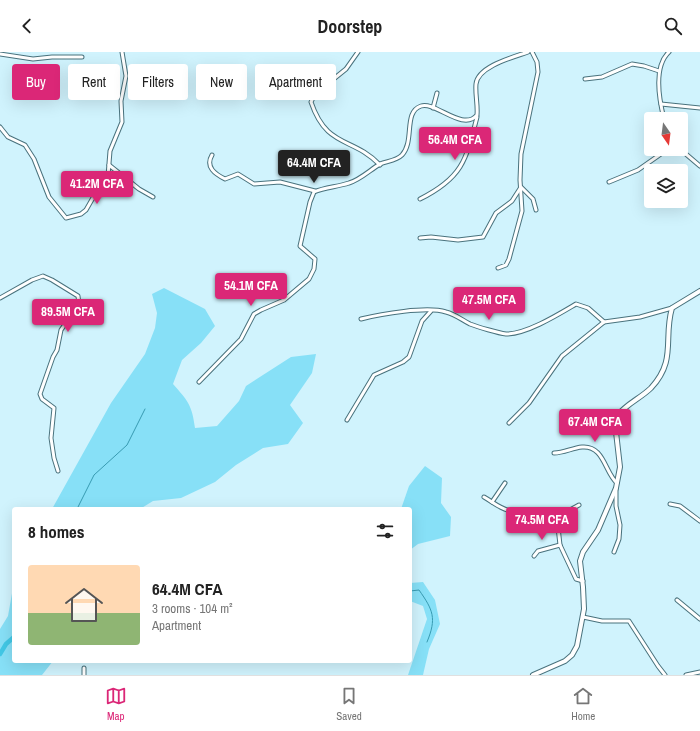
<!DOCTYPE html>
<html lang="en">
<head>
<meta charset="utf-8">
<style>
  :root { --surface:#fff; --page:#f2f2f2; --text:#222; --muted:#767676; --line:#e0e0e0; --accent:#db2777 }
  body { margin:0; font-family:"Archivo Narrow",sans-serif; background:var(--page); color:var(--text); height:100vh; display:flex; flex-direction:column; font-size:15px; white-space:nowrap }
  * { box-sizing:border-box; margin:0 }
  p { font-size:13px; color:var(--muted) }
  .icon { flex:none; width:22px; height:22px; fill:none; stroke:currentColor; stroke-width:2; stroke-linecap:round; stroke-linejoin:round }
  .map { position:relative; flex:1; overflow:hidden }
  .side { position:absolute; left:12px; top:455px; width:400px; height:156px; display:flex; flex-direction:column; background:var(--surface); border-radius:4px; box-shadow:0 4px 16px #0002 }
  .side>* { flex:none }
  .banner { position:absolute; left:12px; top:12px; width:400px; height:36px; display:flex; gap:8px }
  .needle { width:26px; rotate:166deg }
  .tools { position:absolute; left:644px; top:60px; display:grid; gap:8px }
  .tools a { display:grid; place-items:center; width:44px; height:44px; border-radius:4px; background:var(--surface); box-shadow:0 4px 16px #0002; font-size:20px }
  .price { position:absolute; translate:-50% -34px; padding:0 9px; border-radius:4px; background:var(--accent); color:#fff; font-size:13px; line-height:26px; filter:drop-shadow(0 1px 2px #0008) }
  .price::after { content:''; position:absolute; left:50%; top:24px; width:12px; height:9px; margin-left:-6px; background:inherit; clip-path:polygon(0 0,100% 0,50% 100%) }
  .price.selected { background:#222; color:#fff }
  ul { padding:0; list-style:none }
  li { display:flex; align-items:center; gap:12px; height:100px; padding:0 16px }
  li+li { border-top:1px solid var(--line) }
  li span { display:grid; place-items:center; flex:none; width:112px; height:80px; border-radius:4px; color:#555 }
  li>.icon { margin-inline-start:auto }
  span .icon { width:48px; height:48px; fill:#fffc; stroke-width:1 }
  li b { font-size:17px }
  h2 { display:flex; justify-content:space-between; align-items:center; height:48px; padding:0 16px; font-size:17px }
  .tag { padding:0 14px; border-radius:4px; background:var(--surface); box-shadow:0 4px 16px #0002; font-size:14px; line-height:36px }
  .tag.selected { background:var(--accent); color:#fff }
  header { display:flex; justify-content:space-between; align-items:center; height:52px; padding:0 16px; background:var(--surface); font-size:18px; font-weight:700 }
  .dock { display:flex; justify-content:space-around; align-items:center; height:56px; border-top:1px solid var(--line); background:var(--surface); font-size:11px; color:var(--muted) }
  .dock a { display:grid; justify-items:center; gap:2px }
  .dock .selected { color:var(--accent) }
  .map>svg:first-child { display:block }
  .green { fill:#87e0f7 }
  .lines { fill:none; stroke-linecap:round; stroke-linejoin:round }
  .stream { stroke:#389bb2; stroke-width:1 }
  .river { stroke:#42c8e6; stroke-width:4.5 }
  .street-casing { stroke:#49727d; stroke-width:5 }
  .secondary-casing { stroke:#49727d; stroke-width:6 }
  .street { stroke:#fff; stroke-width:3 }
  .secondary { stroke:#fff; stroke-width:4 }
</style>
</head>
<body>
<header><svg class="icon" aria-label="back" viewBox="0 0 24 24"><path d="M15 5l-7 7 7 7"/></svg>Doorstep<svg class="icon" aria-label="search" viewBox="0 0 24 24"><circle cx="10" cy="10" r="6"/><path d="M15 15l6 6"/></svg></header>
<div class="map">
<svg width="700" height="623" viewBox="0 0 700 623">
  <rect width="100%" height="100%" fill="#d0f3fd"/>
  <g class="green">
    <path d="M164 236 205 257 215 274 201 291 182 308 173 332C188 349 192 353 195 376L217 374 239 349 246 334 291 305 316 302 312 321 290 353 303 371 288 392 263 396 236 413 215 430 181 446 153 449 140 457H52L111 351 145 302 155 276 157 261 152 242Z"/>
    <path d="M425 414 442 426 441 451 451 465 450 484 418 492 410 498V457H401L409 434Z"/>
    <path d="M14 530V609H53L42 623H0V577L8 564Z"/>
    <path d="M423 530 435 548 440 572 429 597 423 623H408L427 567 423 554 410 549V531Z"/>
  </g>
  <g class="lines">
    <g class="stream">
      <path d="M77 457 94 423 127 393 145 357"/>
      <path d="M410 539 419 538C433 558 437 566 427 590"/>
    </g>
    <path class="river" d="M0 602 6 592 14 585"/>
    <g class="street-casing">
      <g id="street">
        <path d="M358 0 346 17 315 42 311 50C327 97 352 84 380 113"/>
        <path d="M0 2 33 7 52 5H82"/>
        <path d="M585 27 602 25 632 12 644 14 659 19"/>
        <path d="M661 52 700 56"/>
        <path d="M433 56 437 41"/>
        <path d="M664 67C659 47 653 15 669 0"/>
        <path d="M0 75 8 85 25 93 34 107 49 145 66 166 81 162 86 158 98 137 108 124 110 99 122 70 121 49 126 24 122 0"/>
        <path d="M680 97 700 114"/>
        <path d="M212 103C205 115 215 122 225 127L238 122 254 132 280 130 315 139"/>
        <path d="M109 113 139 137 153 145"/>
        <path d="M609 130 638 118 668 97"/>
        <path d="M420 147C462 126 466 109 477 65"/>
        <path d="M420 186 431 185 458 188 483 185 496 161 512 149 521 135 533 147 536 158"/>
        <path d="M498 216 506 213 509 207 522 159 520 128 521 102 538 20 537 10 532 0"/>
        <path d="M0 246 32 228 43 224 52 228 78 244 79 252 61 278 57 298 53 305 40 342 42 347 54 356 51 386 54 406 58 419"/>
        <path d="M361 267C381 262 427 254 446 260 455 262 462 268 470 272 478 275 498 281 506 282 527 282 559 262 576 252L588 256 604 270"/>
        <path d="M199 330 241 287 254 262 261 258 284 248 309 227 314 217 315 207 300 194 310 150 314 140C325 135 337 135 349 131 360 128 370 118 380 112 387 109 396 109 402 103 415 89 403 60 421 54 435 49 463 80 477 63 478 53 475 42 476 32 478 14 514 5 528 0"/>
        <path d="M347 368 374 323 403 310 409 305 422 269 431 259"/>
        <path d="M509 371 529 351 562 304 604 270 640 265 672 256"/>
        <path d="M554 401C564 401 572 396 582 395 604 393 605 421 617 431"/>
        <path d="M484 445C493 450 500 457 511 459 528 463 543 456 557 466L560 493 576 527 583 529"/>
        <path d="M492 450 505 431"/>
        <path d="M670 452 680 454 700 469"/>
        <path d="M558 467 561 463 579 453"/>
        <path d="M614 500 619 487 620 473 616 454V436"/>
        <path d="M534 504 538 499 560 493"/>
        <path d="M677 548 700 567"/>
        <path d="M583 565 602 569H629L658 614 665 623"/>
        <path d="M84 616V623"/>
        <path d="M686 623 700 620"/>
      </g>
    </g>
    <g class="secondary-casing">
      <path id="secondary" d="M533 623 565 609 572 603 577 594 584 557 583 535 580 509 583 500 598 478 616 436 620 415 616 380 617 364C626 352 641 346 651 336 677 308 663 287 672 256L700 239"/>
    </g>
    <use href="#street" class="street"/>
    <use href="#secondary" class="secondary"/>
  </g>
</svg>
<div class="tools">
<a><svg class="needle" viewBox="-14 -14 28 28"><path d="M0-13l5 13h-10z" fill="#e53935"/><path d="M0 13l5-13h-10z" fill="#767676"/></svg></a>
<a><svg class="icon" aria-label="layers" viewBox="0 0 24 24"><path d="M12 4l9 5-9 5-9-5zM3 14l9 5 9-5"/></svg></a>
</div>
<b class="price" style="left:455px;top:109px">56.4M CFA</b>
<b class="price selected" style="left:314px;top:132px">64.4M CFA</b>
<b class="price" style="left:97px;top:153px">41.2M CFA</b>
<b class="price" style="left:251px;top:255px">54.1M CFA</b>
<b class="price" style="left:489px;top:269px">47.5M CFA</b>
<b class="price" style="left:68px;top:281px">89.5M CFA</b>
<b class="price" style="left:595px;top:391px">67.4M CFA</b>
<b class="price" style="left:542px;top:489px">74.5M CFA</b>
<div class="banner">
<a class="tag selected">Buy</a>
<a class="tag">Rent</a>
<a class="tag">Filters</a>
<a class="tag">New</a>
<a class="tag">Apartment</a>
</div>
<section class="side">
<h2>8 homes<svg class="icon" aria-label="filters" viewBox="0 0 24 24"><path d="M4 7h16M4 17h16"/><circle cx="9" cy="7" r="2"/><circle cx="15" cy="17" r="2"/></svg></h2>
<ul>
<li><span style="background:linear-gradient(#ffd9b3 60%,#8fb573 0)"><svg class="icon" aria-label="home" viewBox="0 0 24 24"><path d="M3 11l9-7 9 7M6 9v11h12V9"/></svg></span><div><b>64.4M CFA</b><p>3 rooms · 104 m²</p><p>Apartment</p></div></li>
</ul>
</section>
</div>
<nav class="dock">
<a class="selected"><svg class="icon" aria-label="map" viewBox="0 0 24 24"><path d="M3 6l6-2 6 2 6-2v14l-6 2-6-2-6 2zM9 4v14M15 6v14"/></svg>Map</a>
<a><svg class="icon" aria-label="saved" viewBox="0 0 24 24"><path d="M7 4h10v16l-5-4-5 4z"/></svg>Saved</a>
<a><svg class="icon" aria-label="home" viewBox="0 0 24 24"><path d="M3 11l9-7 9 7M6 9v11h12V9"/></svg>Home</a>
</nav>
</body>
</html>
